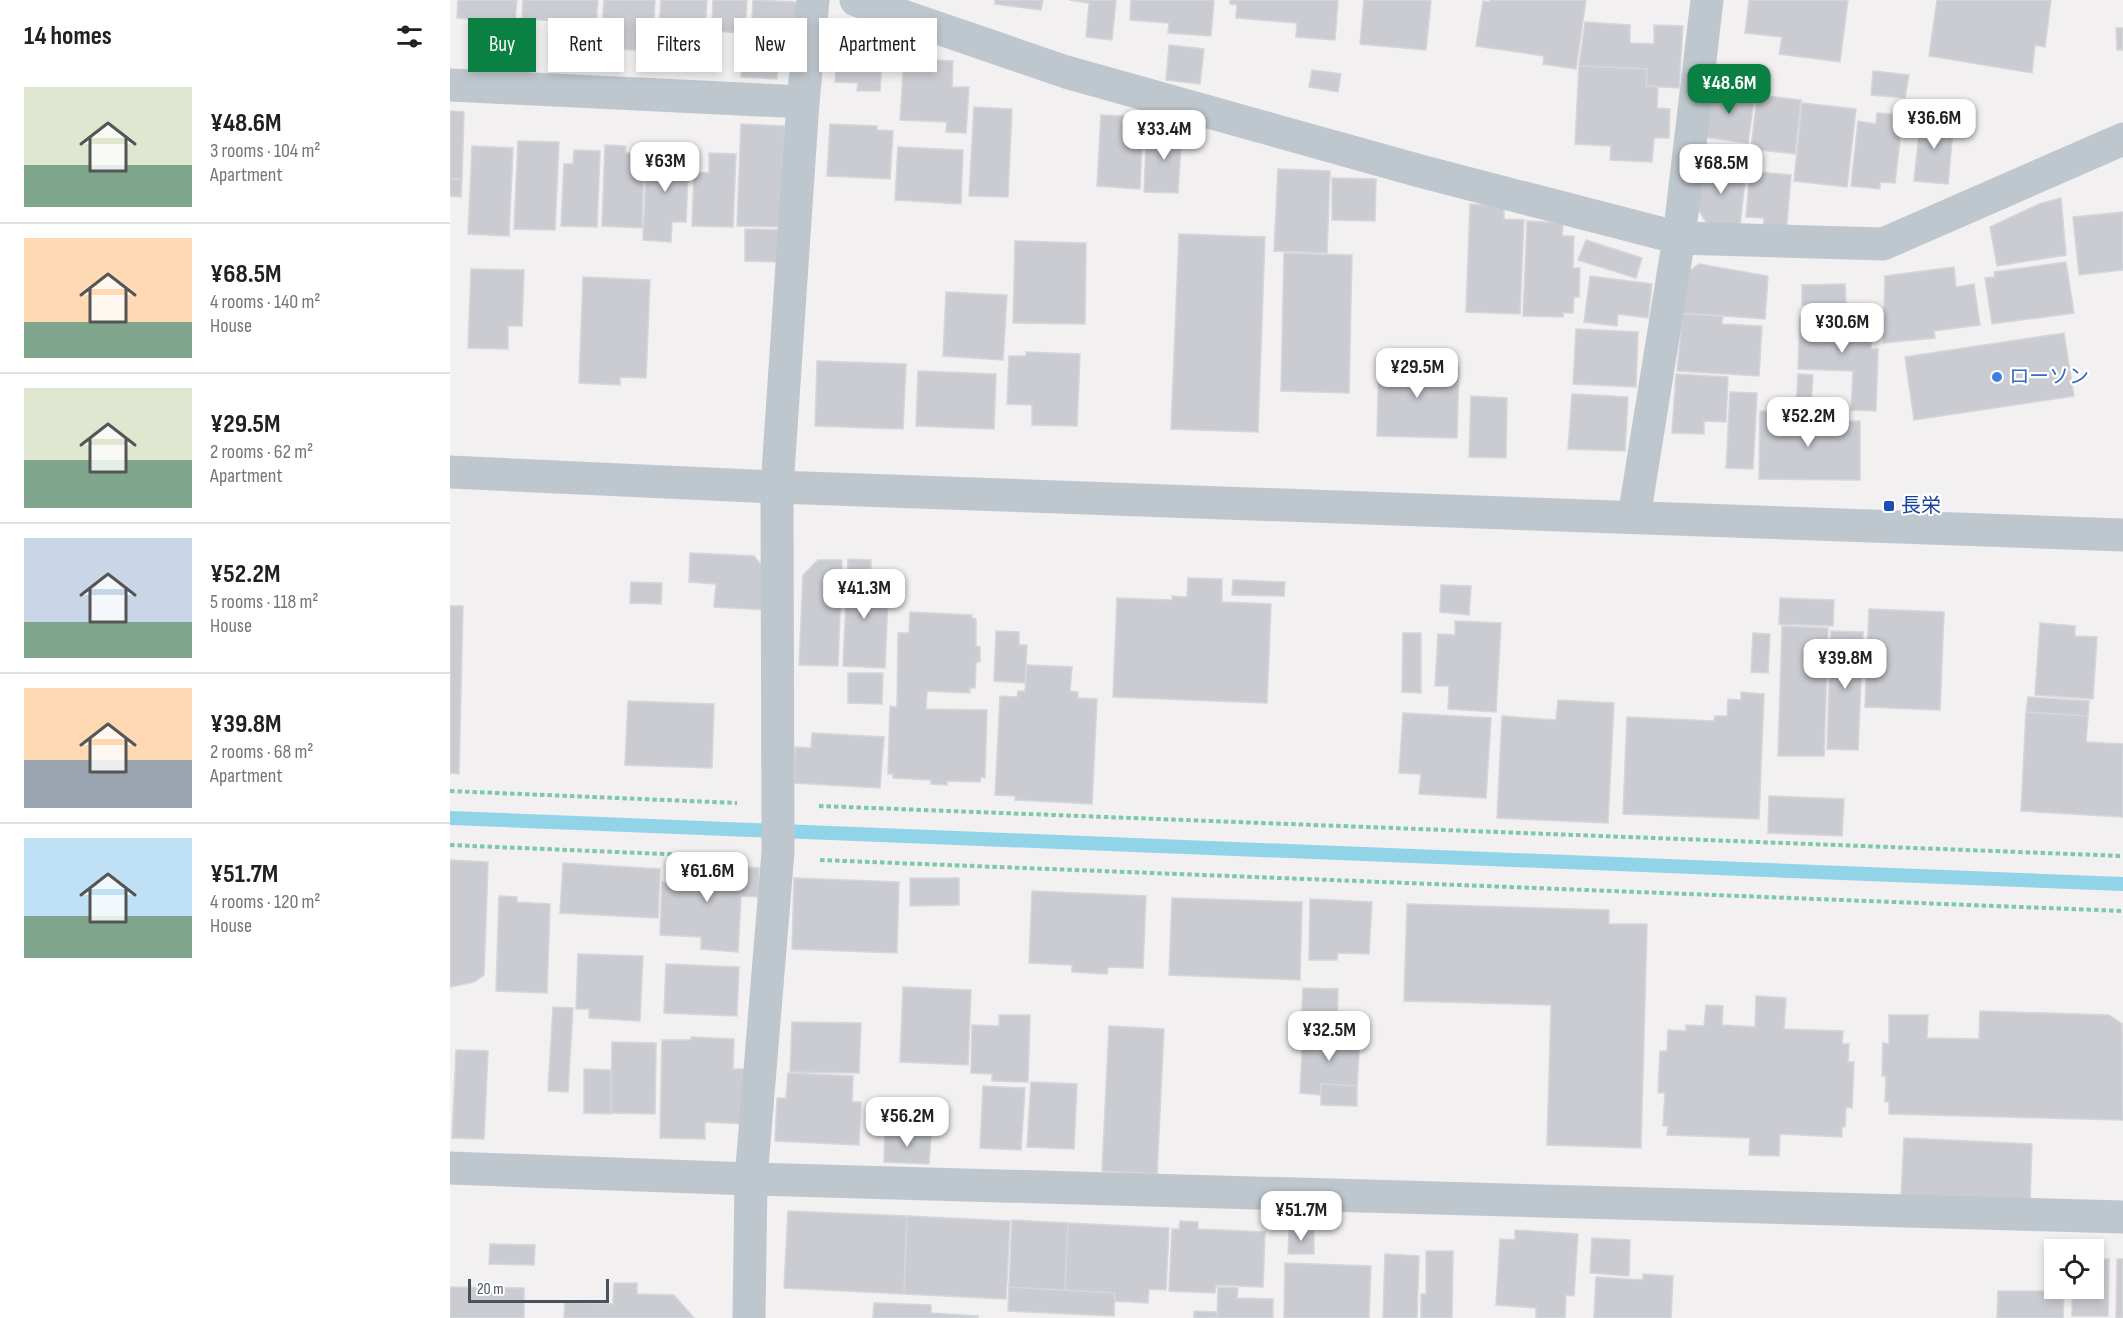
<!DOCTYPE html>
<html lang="en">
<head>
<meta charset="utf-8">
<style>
  :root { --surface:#fff; --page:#f2f2f2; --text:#202124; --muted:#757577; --line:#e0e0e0; --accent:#0b8043 }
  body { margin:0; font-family:"Sofia Sans Condensed","Noto Sans JP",sans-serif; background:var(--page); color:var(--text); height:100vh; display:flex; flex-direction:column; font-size:22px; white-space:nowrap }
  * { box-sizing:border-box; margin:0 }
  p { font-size:20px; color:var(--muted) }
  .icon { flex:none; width:33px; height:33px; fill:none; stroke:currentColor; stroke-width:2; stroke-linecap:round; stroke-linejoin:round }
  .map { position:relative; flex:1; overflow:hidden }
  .sheet { display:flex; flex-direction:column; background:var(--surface); width:450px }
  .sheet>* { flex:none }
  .top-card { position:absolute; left:18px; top:18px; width:570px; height:54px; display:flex; gap:12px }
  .fabs { position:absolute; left:1594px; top:1239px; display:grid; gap:12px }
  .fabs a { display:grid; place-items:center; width:60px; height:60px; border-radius:0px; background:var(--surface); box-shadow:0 3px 9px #0003; font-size:30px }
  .scale { position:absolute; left:18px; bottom:15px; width:141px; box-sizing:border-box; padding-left:6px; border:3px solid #49535c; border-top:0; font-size:16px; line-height:21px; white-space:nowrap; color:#49535c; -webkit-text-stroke:4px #fff; paint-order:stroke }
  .price { position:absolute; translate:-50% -51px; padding:0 14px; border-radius:12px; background:#fff; color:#222; font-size:20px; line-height:39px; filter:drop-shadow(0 2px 3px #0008) }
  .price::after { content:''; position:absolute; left:50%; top:36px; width:18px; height:14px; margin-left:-9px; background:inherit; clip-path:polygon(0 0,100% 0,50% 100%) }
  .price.on { background:var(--accent); color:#fff }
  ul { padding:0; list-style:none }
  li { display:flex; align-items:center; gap:18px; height:150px; padding:0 24px }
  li+li { border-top:2px solid var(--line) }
  li span { display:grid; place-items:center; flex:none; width:168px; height:120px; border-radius:0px; color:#555 }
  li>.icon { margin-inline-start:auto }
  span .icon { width:72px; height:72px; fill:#fffc; stroke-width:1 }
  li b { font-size:26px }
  h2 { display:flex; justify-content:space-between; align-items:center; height:72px; padding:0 24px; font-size:26px }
  .chip { padding:0 21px; border-radius:0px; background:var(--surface); box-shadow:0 3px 9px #0003; font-size:21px; line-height:54px }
  .chip.on { background:var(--accent); color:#fff }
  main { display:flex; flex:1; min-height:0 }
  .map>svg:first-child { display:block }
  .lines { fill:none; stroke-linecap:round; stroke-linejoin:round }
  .stream { stroke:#91d3e7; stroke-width:14 }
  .building { fill:#caccd2; stroke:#d4d6db; stroke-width:1.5 }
  .path { stroke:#7bc9a5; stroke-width:4; stroke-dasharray:4.5 3; stroke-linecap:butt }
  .minor { stroke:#bfc7ce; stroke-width:33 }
  .shop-dot { fill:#3f7fe0; stroke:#fff; stroke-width:2 }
  .transit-dot { fill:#1a4fb4; stroke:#fff; stroke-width:2 }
  .labels { text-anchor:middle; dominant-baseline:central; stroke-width:4.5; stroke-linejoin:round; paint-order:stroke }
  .shop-label { font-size:20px; fill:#366cbe; stroke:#fff; text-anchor:start }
  .transit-label { font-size:20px; fill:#164399; stroke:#fff; text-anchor:start }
</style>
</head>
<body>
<main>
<section class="sheet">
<h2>14 homes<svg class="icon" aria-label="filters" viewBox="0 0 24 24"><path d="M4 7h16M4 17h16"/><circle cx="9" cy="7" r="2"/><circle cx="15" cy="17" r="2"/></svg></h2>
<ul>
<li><span style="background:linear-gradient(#dfe7d0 65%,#7fa58c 0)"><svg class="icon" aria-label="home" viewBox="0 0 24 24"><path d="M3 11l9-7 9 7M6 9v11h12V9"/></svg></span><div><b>¥48.6M</b><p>3 rooms · 104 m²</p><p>Apartment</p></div></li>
<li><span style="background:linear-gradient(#ffd9b3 70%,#7fa58c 0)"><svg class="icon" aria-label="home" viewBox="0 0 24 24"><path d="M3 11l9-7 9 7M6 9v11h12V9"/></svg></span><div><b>¥68.5M</b><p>4 rooms · 140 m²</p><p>House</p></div></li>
<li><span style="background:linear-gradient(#dfe7d0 60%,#7fa58c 0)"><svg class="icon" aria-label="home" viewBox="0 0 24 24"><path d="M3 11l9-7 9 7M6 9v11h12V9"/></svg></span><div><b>¥29.5M</b><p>2 rooms · 62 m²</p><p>Apartment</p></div></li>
<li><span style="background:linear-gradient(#c9d6e8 70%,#7fa58c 0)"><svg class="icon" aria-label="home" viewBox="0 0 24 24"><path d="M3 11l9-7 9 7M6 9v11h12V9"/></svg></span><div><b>¥52.2M</b><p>5 rooms · 118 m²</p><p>House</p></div></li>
<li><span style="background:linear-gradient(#ffd9b3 60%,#9aa5b1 0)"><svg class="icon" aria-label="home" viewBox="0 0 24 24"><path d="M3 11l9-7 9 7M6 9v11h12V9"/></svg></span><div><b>¥39.8M</b><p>2 rooms · 68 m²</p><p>Apartment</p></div></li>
<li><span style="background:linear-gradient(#bfe0f5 65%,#7fa58c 0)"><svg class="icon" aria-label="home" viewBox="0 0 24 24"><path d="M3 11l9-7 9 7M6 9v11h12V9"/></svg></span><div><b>¥51.7M</b><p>4 rooms · 120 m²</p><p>House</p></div></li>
</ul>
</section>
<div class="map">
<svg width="1673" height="1318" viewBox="0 0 1673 1318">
  <rect width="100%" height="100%" fill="#f2f0f0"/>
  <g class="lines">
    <path class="stream" d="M0 818 1673 884"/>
  </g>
  <g class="building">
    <path d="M8 0H67L65 22 7 18Z"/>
    <path d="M73 0H148L146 23 72 19Z"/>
    <path d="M154 0H205L202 51 151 48Z"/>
    <path d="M211 0H257L253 64 207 61Z"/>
    <path d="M263 0H297L295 33 262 31Z"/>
    <path d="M303 0 347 2 344 41 301 39Z"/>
    <path d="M545 0H593L591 10 545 4Z"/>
    <path d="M619 0H666L662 40 636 37 639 3Z"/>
    <path d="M681 0H764L761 36 718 33 719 23 680 20Z"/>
    <path d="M780 0H888L885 40 846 37 847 23 786 18 787 5 780 4Z"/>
    <path d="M914 0H981L976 50 910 44Z"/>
    <path d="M1040 0H1136L1126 69 1093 64 1094 56 1026 46 1033 1 1040 2Z"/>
    <path d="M1299 0H1398L1390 62 1329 54 1332 37 1295 33Z"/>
    <path d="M1487 0H1601L1595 47 1585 45 1582 73 1479 56Z"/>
    <path d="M389 20 420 22V29H434L430 91H407L408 83 385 82Z"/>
    <path d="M1135 22 1180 25V43L1204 44V25L1233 26 1229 88 1196 86 1197 69 1129 66Z"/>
    <path d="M1666 28H1673V50H1667Z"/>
    <path d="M719 45 754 49 750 84 716 80Z"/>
    <path d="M293 47 329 49 327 79 291 77Z"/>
    <path d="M454 58 503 61 502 87H519L516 133 496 132 497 122 450 120Z"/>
    <path d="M1129 66 1197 69 1196 86 1208 87 1207 108 1220 109 1219 138H1204L1202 162 1160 160 1161 146 1125 144Z"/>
    <path d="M862 70 891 74 888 92 859 87Z"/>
    <path d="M1423 71 1459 75 1455 98 1421 95Z"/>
    <path d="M1261 87 1305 93 1298 143 1253 137Z"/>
    <path d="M1307 95 1351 100 1345 154 1301 149Z"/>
    <path d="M1352 103 1406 109 1397 187 1344 181Z"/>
    <path d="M524 107 562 109 558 197 519 196Z"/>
    <path d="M0 111 14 112 12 179H0Z"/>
    <path d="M1427 113 1453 115 1445 183 1430 182V189L1401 186 1408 121 1426 124Z"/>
    <path d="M651 115 693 117 690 189 647 186Z"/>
    <path d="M1471 115 1504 119 1498 184 1464 181Z"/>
    <path d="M291 124 335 126 331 227 287 226Z"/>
    <path d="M380 124 427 126V130L443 131 440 179 377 176Z"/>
    <path d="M707 124 732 126 728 193 694 192 696 146H706Z"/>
    <path d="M68 141 109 142 105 230 64 229Z"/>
    <path d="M155 145 176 146 175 153H194L192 228 152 226Z"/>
    <path d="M22 146 63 148 59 236 18 234Z"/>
    <path d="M448 147 513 150 511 204 445 200Z"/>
    <path d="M197 149 239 151 236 222H222L221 242 193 240Z"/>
    <path d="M124 150 150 151 147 227 111 226 114 164H123Z"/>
    <path d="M259 153 286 154 283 227 242 226 244 172 259 173Z"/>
    <path d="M1251 164 1296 170 1290 227 1257 224 1247 207Z"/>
    <path d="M828 169 880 171 877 253 824 251Z"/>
    <path d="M1300 171 1341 175 1336 234 1313 232 1314 218 1296 217Z"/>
    <path d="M882 178 926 179 925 221 882 220Z"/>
    <path d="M0 179H12L11 197 0 196Z"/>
    <path d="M1611 198 1616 255 1547 266 1540 227 1589 204Z"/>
    <path d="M1020 204 1054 206V219L1074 220 1070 314 1016 312Z"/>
    <path d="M1673 212V270L1629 275 1623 217Z"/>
    <path d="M1077 221 1113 223 1112 236H1124L1123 268H1130L1129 297H1124L1123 313H1113V317L1073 316Z"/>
    <path d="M295 229 337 230 336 262 295 261Z"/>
    <path d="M729 234 815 237 808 432 721 429Z"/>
    <path d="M1136 240 1192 258 1186 278 1128 260Z"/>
    <path d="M565 241 636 243 635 324 563 323Z"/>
    <path d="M834 253 902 255 899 393 831 391Z"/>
    <path d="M1616 262 1624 313 1542 324 1535 278 1545 277 1544 272Z"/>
    <path d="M1249 264 1318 276 1315 319 1233 313 1238 272Z"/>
    <path d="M1504 267 1506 287 1524 284 1530 325 1484 331 1485 338 1433 343 1435 276Z"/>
    <path d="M21 269 74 270 72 326H58V349L18 348Z"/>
    <path d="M1140 276 1202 284 1198 318 1168 314 1167 326 1134 322Z"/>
    <path d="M133 277 200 280 196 378 170 377V385L129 383Z"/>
    <path d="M1395 284 1396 304 1352 305V285Z"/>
    <path d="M496 292 557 295 553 360 493 356Z"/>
    <path d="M1233 314 1273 316 1272 324 1312 326 1309 376 1227 371Z"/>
    <path d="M1350 317 1422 320 1421 349H1428L1426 411 1401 410 1403 371 1348 369Z"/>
    <path d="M1126 329 1188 332 1186 387 1123 384Z"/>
    <path d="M1614 333 1624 396 1464 420 1455 357Z"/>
    <path d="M576 352 630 354 627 426 582 425V405L557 404 559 356H576Z"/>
    <path d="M929 354 969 355 968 366 1009 367 1007 438 927 436Z"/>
    <path d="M367 361 456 364 453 429 365 426Z"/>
    <path d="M468 371 546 374 544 429 466 426Z"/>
    <path d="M1226 374 1278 377 1276 422 1254 421V434L1222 433Z"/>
    <path d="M1348 374 1363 375 1361 407H1346Z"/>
    <path d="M1280 392 1307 393 1303 469 1276 468Z"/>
    <path d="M1122 394 1178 397 1175 451 1118 449Z"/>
    <path d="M1021 396 1057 398 1056 458 1019 457Z"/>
    <path d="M1310 411 1359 412V421H1410V480L1309 479Z"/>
    <path d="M240 553 304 556 318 574 320 610 264 607 266 584 239 582Z"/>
    <path d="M398 559 421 560 420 595 438 596 435 668 393 666Z"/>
    <path d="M368 560H392L388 666 349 665 353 575Z"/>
    <path d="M738 578 772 579V602L821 604 817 703 663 697 667 598 722 600V596L737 597Z"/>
    <path d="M783 580 835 582 834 596 782 595Z"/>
    <path d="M181 582 212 583 211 604 180 603Z"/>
    <path d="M991 585 1021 586 1019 615 990 612Z"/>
    <path d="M1330 598 1384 600 1383 626 1329 624Z"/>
    <path d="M0 606H13L9 774 0 773Z"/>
    <path d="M1419 609 1494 612 1490 710 1415 707Z"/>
    <path d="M460 612 522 615V618L526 619V646L530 647V662H526L525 688H520V693L477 691 476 709 537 710 535 778 531 777 530 782 497 781V785L481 784V780L443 778V774H438L440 706 447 707 448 633H459Z"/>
    <path d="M1005 621 1051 623 1046 712 998 709 999 686H985L988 634 1005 635Z"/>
    <path d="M1590 623 1625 626V636L1647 637 1643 699 1585 695Z"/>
    <path d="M1332 626 1378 628 1374 756H1328Z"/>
    <path d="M546 631 569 632V645H577L575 683 544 681Z"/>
    <path d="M1381 631 1413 632 1408 750 1377 749Z"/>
    <path d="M953 633H971V693L952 692Z"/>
    <path d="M1303 633 1320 634 1318 673 1301 672Z"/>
    <path d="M577 665 622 667 620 691 628 692V698L647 699 642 804 565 800V796L545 795 550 696 567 697 568 691H575Z"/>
    <path d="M398 673H433L432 704 398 703Z"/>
    <path d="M1291 692 1314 694 1309 819 1173 814 1177 717 1264 721 1265 716H1277L1278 699 1291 700Z"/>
    <path d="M1578 697 1639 701 1638 716 1576 712Z"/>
    <path d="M1108 700 1164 703 1158 823 1047 818 1052 716 1106 720Z"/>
    <path d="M178 701 264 704 262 768 175 765Z"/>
    <path d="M1576 712 1638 716 1636 742 1673 744V817L1571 811Z"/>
    <path d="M953 713 1041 718 1036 798 969 794 971 774 949 773Z"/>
    <path d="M362 733 434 737 430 788 344 783 345 747 361 748Z"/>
    <path d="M1319 796 1394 799 1392 836 1318 833Z"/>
    <path d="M0 860 38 862 34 975 24 982 0 987Z"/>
    <path d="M113 863 210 869 208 918 110 913Z"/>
    <path d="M219 863 309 868 308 897 291 896 288 952 251 949V937L210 935 212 882 218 883Z"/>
    <path d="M344 878 449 882 447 953 342 949Z"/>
    <path d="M460 878H509V905L460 906Z"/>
    <path d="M582 891 696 896 693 968 658 967 657 974 622 972V965L579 963Z"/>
    <path d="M49 896 67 897V902L100 904 97 993 46 991Z"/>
    <path d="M722 898 852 902 850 980 719 975Z"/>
    <path d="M860 899 922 902 919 954 888 953 887 960H859Z"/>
    <path d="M957 904 1159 910V924H1197L1191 1148 1097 1145 1101 1005 954 1001Z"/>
    <path d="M128 954 193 956 190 1021 139 1018V1009H126Z"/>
    <path d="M216 964 289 967 287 1016 214 1013Z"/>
    <path d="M453 987 521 990 518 1065 450 1062Z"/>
    <path d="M853 988 888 989 887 1026 851 1025Z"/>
    <path d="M1306 996 1336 998 1334 1029 1393 1031 1392 1044H1399L1398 1062H1404L1402 1108 1396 1107 1395 1127H1392V1137L1330 1134 1329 1156 1299 1155 1300 1138 1217 1135 1218 1126H1213L1215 1093H1208L1210 1051H1217L1218 1030 1236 1031V1025L1254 1026 1256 1005 1273 1006 1272 1025 1305 1027Z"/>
    <path d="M103 1007 123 1008 118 1092 98 1091Z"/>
    <path d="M1530 1011 1659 1015 1672 1024 1673 1120 1439 1114V1102H1435L1436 1076H1432L1433 1043 1439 1044V1015H1478L1477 1038 1529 1039Z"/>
    <path d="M549 1015H580L578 1082 542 1081V1074L521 1073 522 1025 549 1026Z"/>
    <path d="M342 1022 411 1023 409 1073 340 1072Z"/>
    <path d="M659 1026 714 1029 707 1174 652 1171Z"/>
    <path d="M853 1033 910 1036 907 1086 871 1084V1095L850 1093Z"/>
    <path d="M241 1037 284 1039 283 1069H295L294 1124 255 1122V1139L210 1138 212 1040H241Z"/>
    <path d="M162 1042 206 1043 205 1114 161 1113Z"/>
    <path d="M6 1050 38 1051 34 1139 2 1138Z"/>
    <path d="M134 1069 161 1070V1114L134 1113Z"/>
    <path d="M338 1073 403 1076 402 1102H411L409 1145 325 1141 327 1098H336Z"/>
    <path d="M581 1082 627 1084 624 1149 577 1147Z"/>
    <path d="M871 1084 907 1086V1106L871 1105Z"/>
    <path d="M533 1086 575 1088 571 1150 530 1148Z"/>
    <path d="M435 1133 481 1135 479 1164 434 1162Z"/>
    <path d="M1454 1138 1582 1144 1580 1201 1451 1196Z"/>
    <path d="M338 1211 457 1216 454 1294 334 1288Z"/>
    <path d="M457 1216 560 1221 556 1299 454 1294Z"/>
    <path d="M562 1220 618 1223 615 1291 559 1287Z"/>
    <path d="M730 1221 748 1222V1229L815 1232 813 1287 766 1285 765 1293 719 1291 722 1229H729Z"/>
    <path d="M618 1223 719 1228 716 1290 699 1289 698 1303 665 1301V1293L615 1291Z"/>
    <path d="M839 1230 864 1231V1254H838Z"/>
    <path d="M1065 1230 1128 1234 1124 1296 1116 1295 1115 1318H1086V1308L1046 1305 1050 1239 1065 1240Z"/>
    <path d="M1142 1238 1180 1240 1179 1276 1140 1273Z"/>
    <path d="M40 1244 85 1245 84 1265 39 1264Z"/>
    <path d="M976 1251H1003L1002 1318H971V1294H976Z"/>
    <path d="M935 1254 969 1256 967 1318H933Z"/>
    <path d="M1644 1259H1659L1658 1316H1622V1288H1644Z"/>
    <path d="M1667 1259H1673V1318H1666Z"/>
    <path d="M835 1263 921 1266 919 1318H834Z"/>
    <path d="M1193 1274 1223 1276 1221 1318H1144L1146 1277 1193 1280Z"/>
    <path d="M164 1283H187V1294L224 1295 244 1318H114L115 1302 163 1304Z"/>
    <path d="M0 1287 74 1288V1318H0Z"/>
    <path d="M559 1287 665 1293 664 1316 558 1311Z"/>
    <path d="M768 1287 788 1288 787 1298 823 1299V1318H767Z"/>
    <path d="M1548 1291H1614L1613 1318H1547Z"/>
    <path d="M424 1303 481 1305V1313L528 1316V1318H423Z"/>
    <path d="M744 1311 767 1312V1318H744Z"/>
  </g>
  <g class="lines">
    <g class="path">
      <path d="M0 791 287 803"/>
      <path d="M369 806 1673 856"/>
      <path d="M0 845 287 857"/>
      <path d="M370 860 1673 911"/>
    </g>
    <g class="minor">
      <path d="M406 0 616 72 970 171 1229 238 1433 244 1673 139"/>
      <path d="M0 85 353 102"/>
      <path d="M0 472 327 487 1673 535"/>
      <path d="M1184 517 1229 238 1257 0"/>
      <path d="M0 1168 301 1179 1673 1217"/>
      <path d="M299 1318 301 1179 328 852 327 487 353 102 363 0"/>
    </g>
  </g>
  <circle class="shop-dot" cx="1547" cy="377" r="6"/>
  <rect class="transit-dot" x="1433" y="500" width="12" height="12" rx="3"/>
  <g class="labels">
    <g class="shop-label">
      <text x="1559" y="377">ローソン</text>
    </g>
    <g class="transit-label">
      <text x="1451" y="506">長栄</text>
    </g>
  </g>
</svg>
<div class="fabs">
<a><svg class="icon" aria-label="locate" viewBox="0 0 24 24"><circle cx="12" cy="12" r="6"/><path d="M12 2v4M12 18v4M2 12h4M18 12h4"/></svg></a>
</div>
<div class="scale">20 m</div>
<b class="price on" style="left:1279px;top:115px">¥48.6M</b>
<b class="price" style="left:1484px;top:150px">¥36.6M</b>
<b class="price" style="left:714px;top:161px">¥33.4M</b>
<b class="price" style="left:215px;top:193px">¥63M</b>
<b class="price" style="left:1271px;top:195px">¥68.5M</b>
<b class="price" style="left:1392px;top:354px">¥30.6M</b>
<b class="price" style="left:967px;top:399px">¥29.5M</b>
<b class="price" style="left:1358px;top:448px">¥52.2M</b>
<b class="price" style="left:414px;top:620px">¥41.3M</b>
<b class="price" style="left:1395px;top:690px">¥39.8M</b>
<b class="price" style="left:257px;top:903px">¥61.6M</b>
<b class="price" style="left:879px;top:1062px">¥32.5M</b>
<b class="price" style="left:457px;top:1148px">¥56.2M</b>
<b class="price" style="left:851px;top:1242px">¥51.7M</b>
<div class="top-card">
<a class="chip on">Buy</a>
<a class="chip">Rent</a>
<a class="chip">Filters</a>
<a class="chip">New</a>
<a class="chip">Apartment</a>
</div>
</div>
</main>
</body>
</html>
